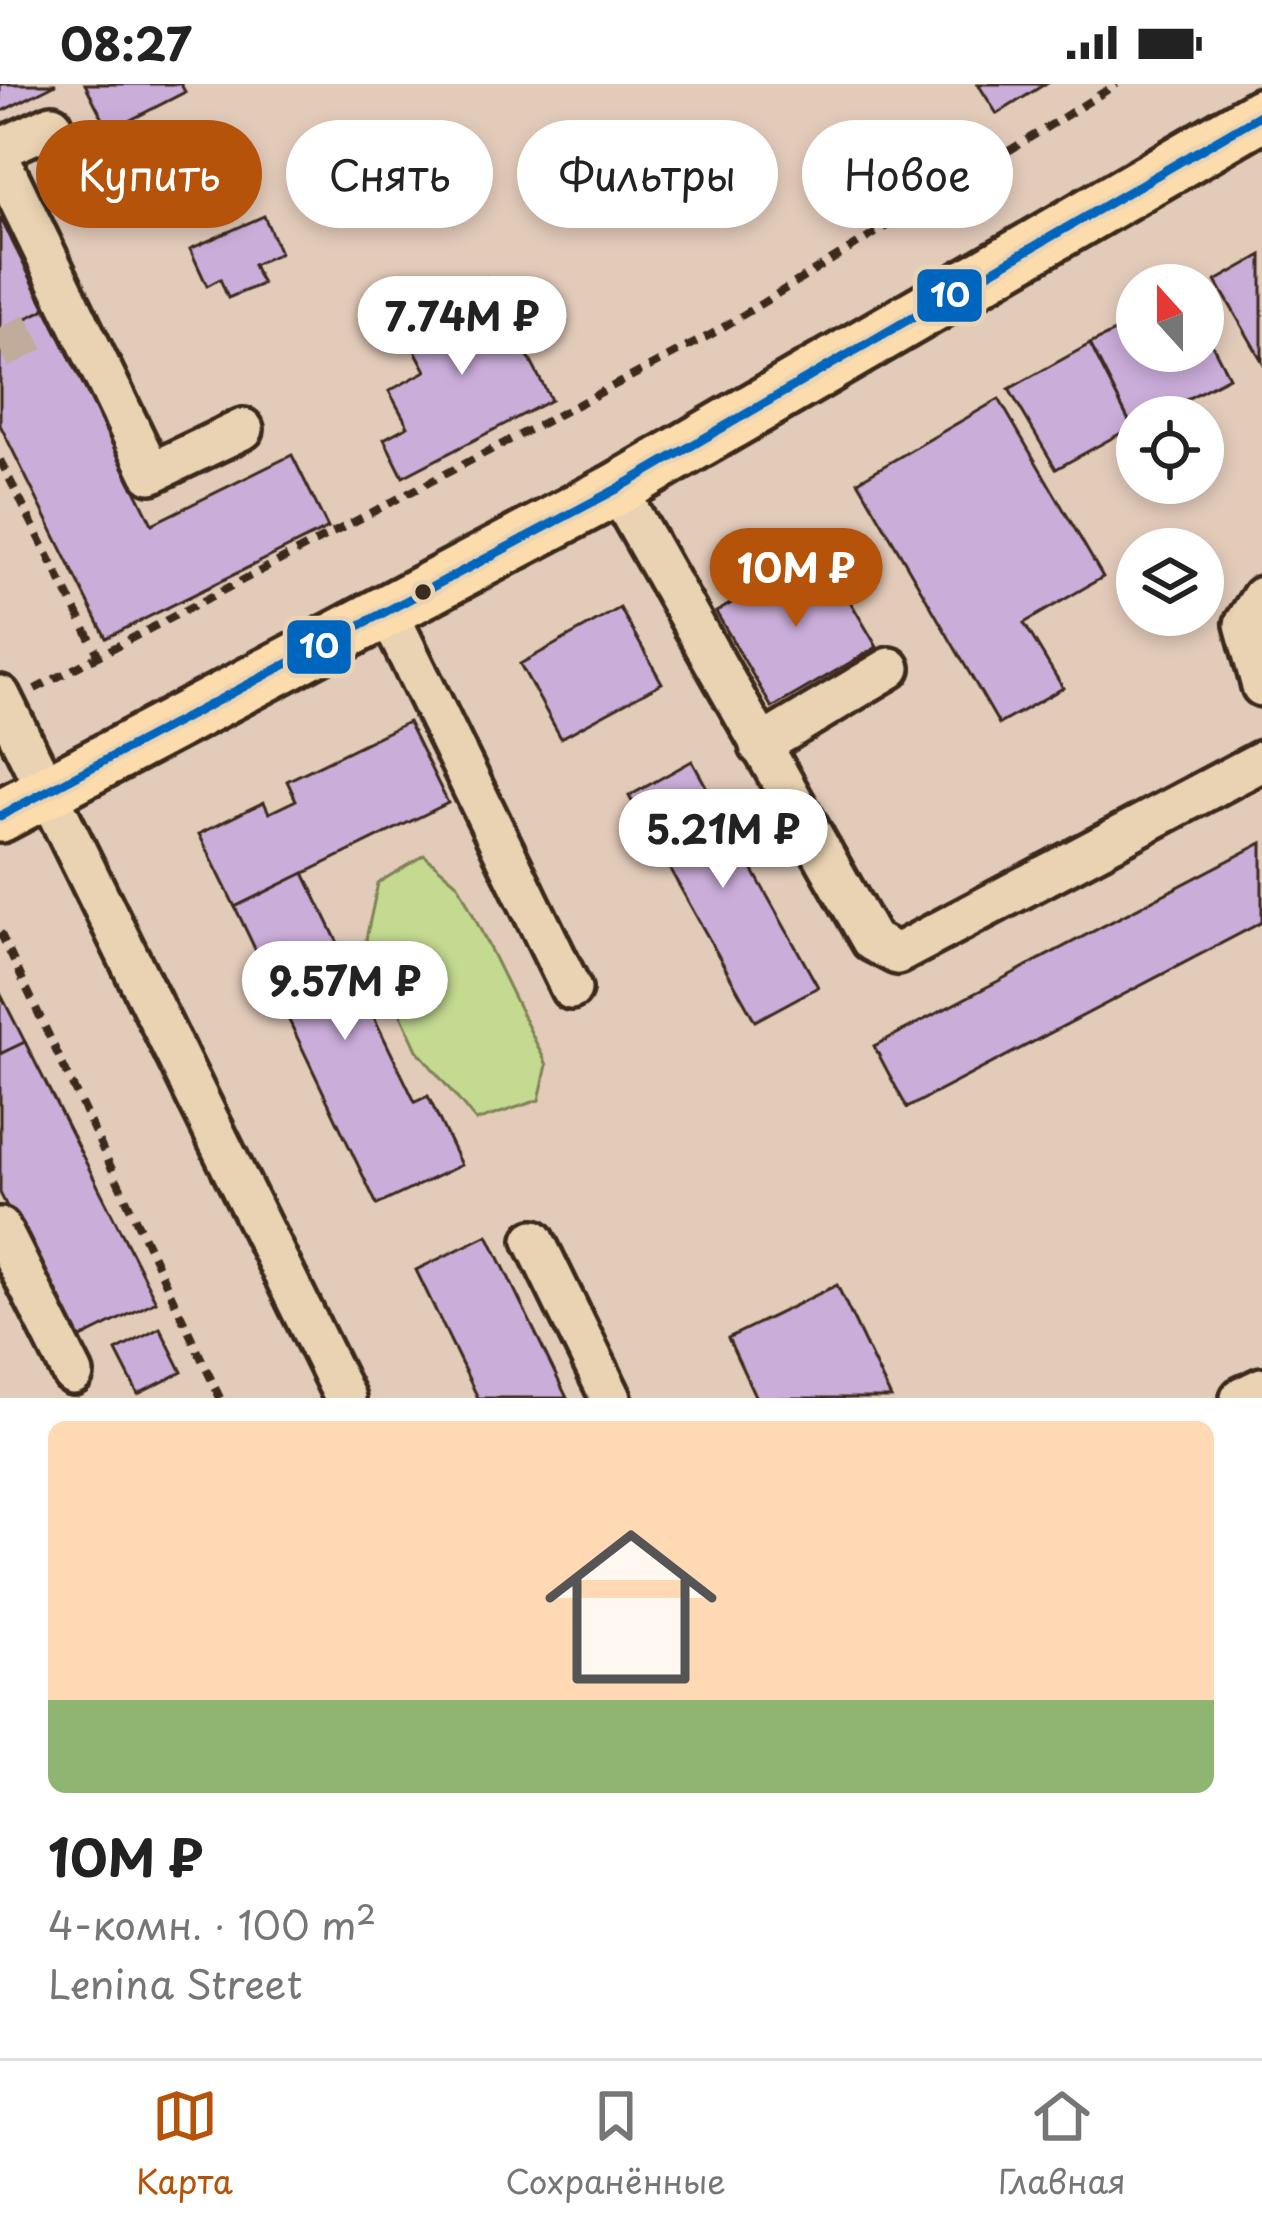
<!DOCTYPE html>
<html lang="ru">
<head>
<meta charset="utf-8">
<style>
  :root { --surface:#fff; --page:#f2f2f2; --text:#222; --muted:#767676; --line:#e0e0e0; --accent:#b45309 }
  body { margin:0; font-family:"Playpen Sans",sans-serif; background:var(--page); color:var(--text); height:100vh; display:flex; flex-direction:column; font-size:45px; white-space:nowrap }
  * { box-sizing:border-box; margin:0 }
  p { font-size:39px; color:var(--muted) }
  .icon { flex:none; width:66px; height:66px; fill:none; stroke:currentColor; stroke-width:2; stroke-linecap:round; stroke-linejoin:round }
  .map { position:relative; height:1314px; overflow:hidden }
  .drawer { display:flex; flex-direction:column; background:var(--surface); flex:1 }
  .drawer>* { flex:none }
  .banner { position:absolute; left:36px; top:36px; width:1191px; height:108px; display:flex; gap:24px }
  .needle { width:78px; rotate:339deg }
  .controls { position:absolute; left:1116px; top:180px; display:grid; gap:24px }
  .controls a { display:grid; place-items:center; width:108px; height:108px; border-radius:50%; background:var(--surface); box-shadow:0 6px 18px #0003; font-size:60px }
  .price { position:absolute; translate:-50% -102px; padding:0 27px; border-radius:42px; background:#fff; color:#222; font-size:39px; line-height:78px; filter:drop-shadow(0 3px 6px #0008) }
  .price::after { content:''; position:absolute; left:50%; top:72px; width:36px; height:27px; margin-left:-18px; background:inherit; clip-path:polygon(0 0,100% 0,50% 100%) }
  .price.selected { background:var(--accent); color:#fff }
  ul { padding:0; list-style:none }
  li { display:grid; align-content:center; gap:24px; height:636px; padding:0 48px }
  li+li { border-top:3px solid var(--line) }
  li span { display:grid; place-items:center; height:372px; border-radius:18px; color:#555 }
  li>.icon { margin-inline-start:auto }
  span .icon { width:216px; height:216px; fill:#fffc; stroke-width:1 }
  li b { font-size:51px }
  .chip { padding:0 42px; border-radius:54px; background:var(--surface); box-shadow:0 6px 18px #0003; font-size:42px; line-height:108px }
  .chip.selected { background:var(--accent); color:#fff }
  .status { display:flex; justify-content:space-between; align-items:center; height:84px; padding:0 60px; background:var(--surface); direction:ltr }
  .status svg { height:33px; fill:currentColor }
  .dock { display:flex; justify-content:space-around; align-items:center; height:168px; border-top:3px solid var(--line); background:var(--surface); font-size:33px; color:var(--muted) }
  .dock a { display:grid; justify-items:center; gap:6px }
  .dock .selected { color:var(--accent) }
  .map>svg:first-child { display:block }
  .green { fill:#c3da90; stroke:#7f8257; stroke-width:3 }
  .building { fill:#cbadda; stroke:#3b2a1e; stroke-width:3 }
  .lines { fill:none; stroke-linecap:round; stroke-linejoin:round }
  .minor-tunnel { stroke:#c1ab9b; stroke-width:39; stroke-dasharray:39 20; stroke-linecap:butt }
  .minor-casing { stroke:#3b2a1e; stroke-width:48 }
  .major-casing { stroke:#3b2a1e; stroke-width:60 }
  .path { stroke:#3b2a1e; stroke-width:8; stroke-dasharray:12 9; stroke-linecap:butt }
  .minor { stroke:#e9d3b2; stroke-width:39 }
  .major { stroke:#fcdcac; stroke-width:51 }
  .bus-1-casing { stroke:#e9d3b2; stroke-width:18 }
  .bus-1 { stroke:#0065bd; stroke-width:9 }
  .bus-dot { fill:#3b2a1e; stroke:#e9d3b2; stroke-width:4.5 }
  .line-badge { stroke:#e9d3b2; stroke-width:4.5 }
  .badge-label { font-size:33px; text-anchor:middle; font-weight:bold; fill:#fff }
</style>
</head>
<body>
<div class="status"><b>08:27</b><svg viewBox="0 0 49 12"><path d="M0 12V9h3v3zM5 12V6h3v6zM10 12V3h3v9zM15 12V0h3v12zM26 1h20v11H26zM47 4h2v5h-2z"/></svg></div>
<div class="map">
<svg width="1262" height="1314" viewBox="0 0 1262 1314">
  <rect width="100%" height="100%" fill="#e3cbba"/>
  <filter id="ink" filterUnits="userSpaceOnUse"><feTurbulence type="fractalNoise" baseFrequency=".00833" numOctaves="2"/><feDisplacementMap in="SourceGraphic" scale="24" xChannelSelector="R" yChannelSelector="G"/><feConvolveMatrix kernelMatrix="1 2 1 2 8 2 1 2 1" color-interpolation-filters="sRGB"/></filter>
  <g filter="url(#ink)">
    <path class="green" d="M424 771 458 800 547 981 539 1016 476 1037 417 966 366 855 378 799Z"/>
    <g class="building">
      <path d="M0 0H56L0 28Z"/>
      <path d="M85 0H181L185 8 109 47Z"/>
      <path d="M978 0H1045L997 30Z"/>
      <path d="M264 132 280 169 253 181 262 200 228 214 220 195 207 202 190 165Z"/>
      <path d="M0 133 46 225 0 247Z"/>
      <path d="M1262 171V277L1216 197Z"/>
      <path d="M487 193 551 316 403 393 384 355 408 342 389 307 426 287 400 238Z"/>
      <path d="M46 225 152 440 292 371 328 444 106 554 0 341V247Z"/>
      <path d="M1137 237V267H1203V243L1229 293 1152 333H1137V341L1132 343 1090 260Z"/>
      <path d="M1090 260 1132 343 1056 385 1009 305Z"/>
      <path d="M999 315 1103 493 1024 539 1063 604 999 640 858 397Z"/>
      <path d="M821 468 877 563 772 624 716 528Z"/>
      <path d="M620 524 662 599 561 654 520 580Z"/>
      <path d="M408 638 448 719 235 823 199 750 264 718 269 729 296 716 287 697Z"/>
      <path d="M692 677 818 903 755 937 629 712Z"/>
      <path d="M1262 759V838L907 1024 874 962Z"/>
      <path d="M304 789 415 1018 428 1012 461 1081 377 1121 235 823Z"/>
      <path d="M0 909 25 958 0 970Z"/>
      <path d="M25 958 156 1217 75 1257 0 1109V970Z"/>
      <path d="M488 1151 567 1314H478L416 1186Z"/>
      <path d="M837 1201 891 1314H756L728 1254Z"/>
      <path d="M160 1244 182 1288 138 1310 116 1267Z"/>
    </g>
    <g class="lines">
      <path class="minor-tunnel" d="M0 266 51 239"/>
      <g class="minor-casing">
        <g id="minor">
          <path d="M0 65 52 41"/>
          <path d="M0 76 151 389 243 345"/>
          <path d="M617 405 872 857 897 870 1262 677"/>
          <path d="M1262 513 1245 540 1262 602"/>
          <path d="M388 529 571 905"/>
          <path d="M0 612 345 1314"/>
          <path d="M760 662 890 584"/>
          <path d="M0 1144 73 1290"/>
          <path d="M534 1156 611 1314"/>
          <path d="M1241 1314 1262 1304"/>
        </g>
      </g>
      <g class="major-casing">
        <path id="major" d="M0 732 617 405 1262 30"/>
      </g>
      <g class="path">
        <path d="M0 376 99 572"/>
        <path d="M35 605 712 250 1117 0"/>
        <path d="M0 848 220 1314"/>
      </g>
      <use href="#minor" class="minor"/>
      <use href="#major" class="major"/>
      <g class="bus-1-casing">
        <path id="bus-1" d="M0 732 617 405 1262 30"/>
      </g>
      <use href="#bus-1" class="bus-1"/>
    </g>
  </g>
  <circle class="bus-dot" cx="423" cy="508" r="10"/>
  <g class="line-badge">
    <rect x="915" y="183" width="69" height="57" rx="12" fill="#0065bd"/>
    <rect x="285" y="534" width="68" height="58" rx="12" fill="#0065bd"/>
  </g>
  <g class="badge-label">
    <text x="950" y="223">10</text>
    <text x="319" y="574">10</text>
  </g>
</svg>
<div class="controls">
<a><svg class="needle" viewBox="-14 -14 28 28"><path d="M0-13l5 13h-10z" fill="#e53935"/><path d="M0 13l5-13h-10z" fill="#767676"/></svg></a>
<a><svg class="icon" aria-label="locate" viewBox="0 0 24 24"><circle cx="12" cy="12" r="6"/><path d="M12 2v4M12 18v4M2 12h4M18 12h4"/></svg></a>
<a><svg class="icon" aria-label="layers" viewBox="0 0 24 24"><path d="M12 4l9 5-9 5-9-5zM3 14l9 5 9-5"/></svg></a>
</div>
<b class="price" style="left:462px;top:294px">7.74M ₽</b>
<b class="price selected" style="left:796px;top:546px">10M ₽</b>
<b class="price" style="left:723px;top:807px">5.21M ₽</b>
<b class="price" style="left:345px;top:959px">9.57M ₽</b>
<div class="banner">
<a class="chip selected">Купить</a>
<a class="chip">Снять</a>
<a class="chip">Фильтры</a>
<a class="chip">Новое</a>
</div>
</div>
<section class="drawer">
<ul>
<li><span style="background:linear-gradient(#ffd9b3 75%,#8fb573 0)"><svg class="icon" aria-label="home" viewBox="0 0 24 24"><path d="M3 11l9-7 9 7M6 9v11h12V9"/></svg></span><div><b>10M ₽</b><p>4-комн. · 100 m²</p><p>Lenina Street</p></div></li>
</ul>
</section>
<nav class="dock">
<a class="selected"><svg class="icon" aria-label="map" viewBox="0 0 24 24"><path d="M3 6l6-2 6 2 6-2v14l-6 2-6-2-6 2zM9 4v14M15 6v14"/></svg>Карта</a>
<a><svg class="icon" aria-label="saved" viewBox="0 0 24 24"><path d="M7 4h10v16l-5-4-5 4z"/></svg>Сохранённые</a>
<a><svg class="icon" aria-label="home" viewBox="0 0 24 24"><path d="M3 11l9-7 9 7M6 9v11h12V9"/></svg>Главная</a>
</nav>
</body>
</html>
